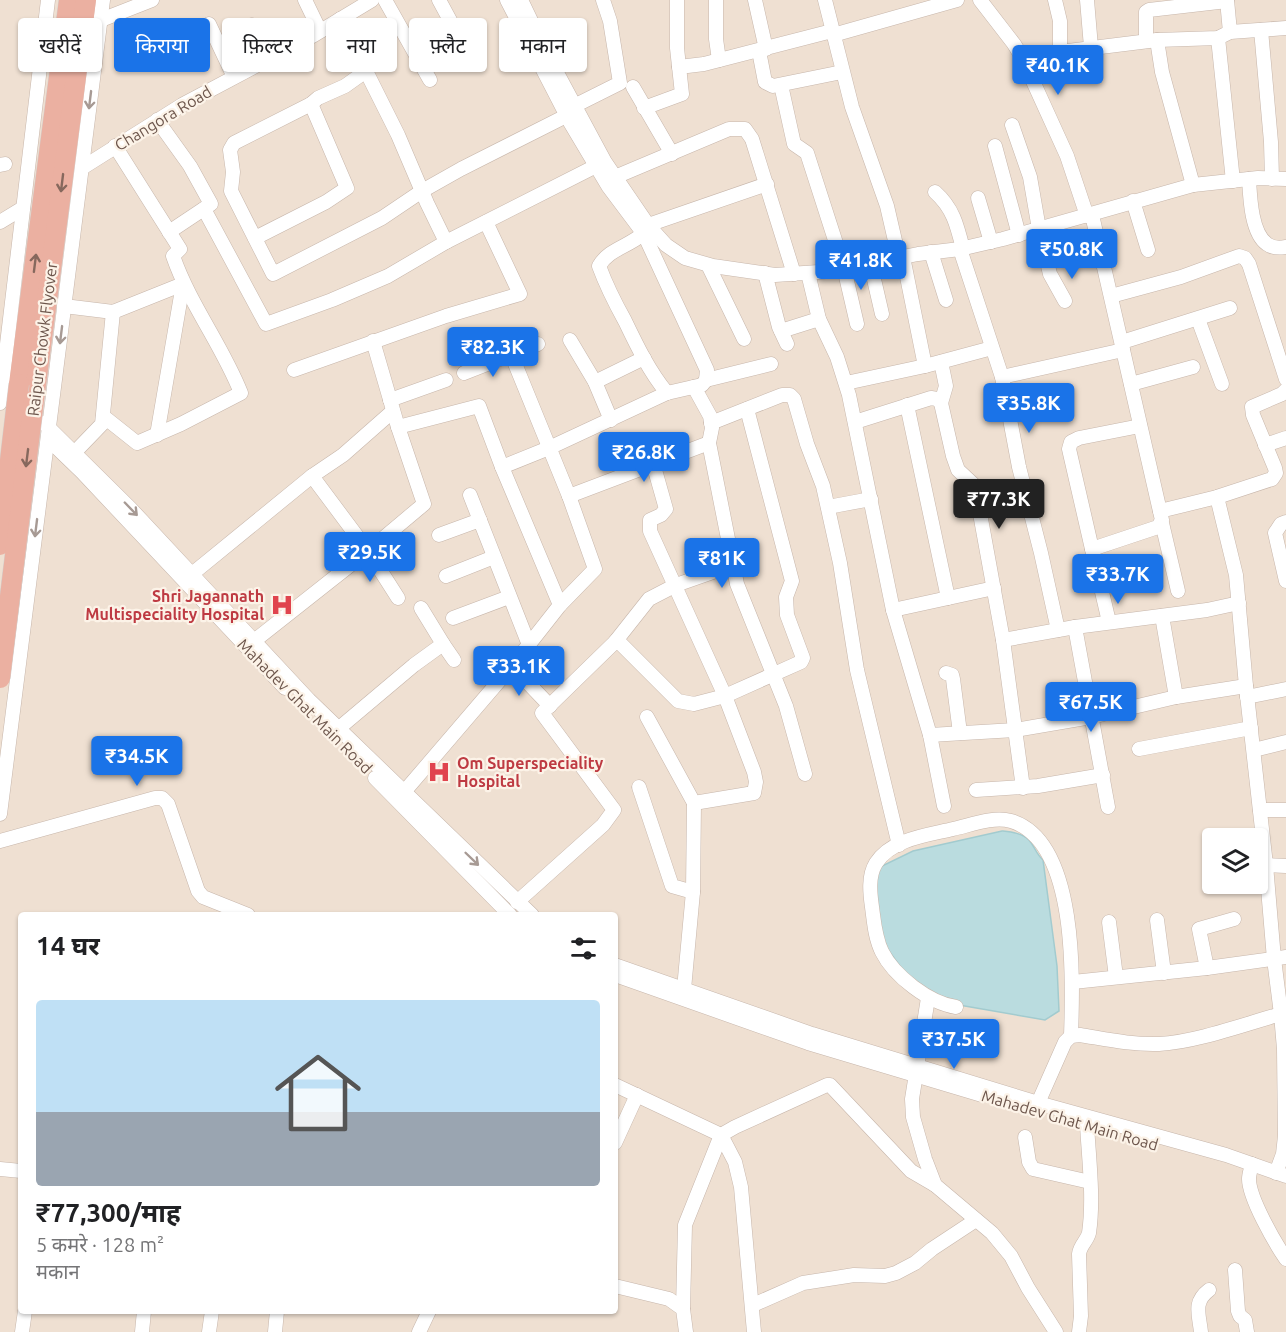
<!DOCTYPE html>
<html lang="hi">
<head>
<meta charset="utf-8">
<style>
  :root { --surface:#fff; --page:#f6f6f6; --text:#202124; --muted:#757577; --line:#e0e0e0; --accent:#1a73e8 }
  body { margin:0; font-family:Ubuntu,"Noto Sans Devanagari",sans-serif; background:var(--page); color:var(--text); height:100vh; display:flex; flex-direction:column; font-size:22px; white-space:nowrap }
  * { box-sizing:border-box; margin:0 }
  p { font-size:20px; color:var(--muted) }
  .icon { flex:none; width:33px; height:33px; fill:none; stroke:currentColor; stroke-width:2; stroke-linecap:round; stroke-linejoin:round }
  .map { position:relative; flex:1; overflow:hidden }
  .drawer { position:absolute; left:18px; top:912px; width:600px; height:402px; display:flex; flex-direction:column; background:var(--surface); border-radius:6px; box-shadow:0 2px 4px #0004 }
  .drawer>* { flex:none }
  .guide { position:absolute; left:18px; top:18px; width:600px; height:54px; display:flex; gap:12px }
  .fabs { position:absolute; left:1202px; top:828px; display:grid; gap:12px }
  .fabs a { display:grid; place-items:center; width:66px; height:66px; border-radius:6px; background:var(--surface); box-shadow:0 2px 4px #0004; font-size:30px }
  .price { position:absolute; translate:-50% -51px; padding:0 14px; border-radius:6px; background:var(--accent); color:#fff; font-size:20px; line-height:39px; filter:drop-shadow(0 2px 3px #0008) }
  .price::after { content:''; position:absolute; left:50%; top:36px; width:18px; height:14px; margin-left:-9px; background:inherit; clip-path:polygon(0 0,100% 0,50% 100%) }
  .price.active { background:#222; color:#fff }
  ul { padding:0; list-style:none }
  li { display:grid; align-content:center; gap:12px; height:318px; padding:0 18px }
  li+li { border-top:2px solid var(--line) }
  li span { display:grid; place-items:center; height:186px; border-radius:6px; color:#555 }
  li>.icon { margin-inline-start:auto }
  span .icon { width:108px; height:108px; fill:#fffc; stroke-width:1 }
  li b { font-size:26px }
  h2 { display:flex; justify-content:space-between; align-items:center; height:72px; padding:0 18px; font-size:26px }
  .pill { padding:0 21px; border-radius:6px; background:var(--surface); box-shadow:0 2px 4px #0004; font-size:21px; line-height:54px }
  .pill.active { background:var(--accent); color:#fff }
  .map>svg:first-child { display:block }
  .residential { fill:#efe0d2; fill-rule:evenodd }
  .water { fill:#badcdf; stroke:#a2cbcf; stroke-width:1.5 }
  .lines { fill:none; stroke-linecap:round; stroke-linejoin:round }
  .minor-casing { stroke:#c7b6ab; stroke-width:15 }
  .highway-casing { stroke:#d6d0cd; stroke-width:21 }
  .minor { stroke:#fff; stroke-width:14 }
  .highway { stroke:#ebb0a1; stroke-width:20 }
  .highway-bridge-casing { stroke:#d6d0cd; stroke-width:21; stroke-linecap:butt }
  .highway-bridge { stroke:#ebb0a1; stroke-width:20 }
  .oneway { stroke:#a79a94 }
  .oneway2 { stroke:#86685d }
  .labels { text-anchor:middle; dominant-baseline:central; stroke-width:4.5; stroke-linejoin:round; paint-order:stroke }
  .street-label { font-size:16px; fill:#6d564c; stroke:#fcf3e8 }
  .health-label { font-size:16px; font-weight:bold; fill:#be3a42; stroke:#fcf3e8; text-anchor:end }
</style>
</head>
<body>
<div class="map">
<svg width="1286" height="1332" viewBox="0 0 1286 1332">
  <rect width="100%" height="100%" fill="#f9efe3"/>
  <path class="residential" d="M0 0H1286V1332H0ZM1212 838H1257V884H1212ZM21 915H615V1311H21Z"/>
  <path class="water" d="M1002 831C1011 832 1022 833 1029 840 1035 847 1036 854 1043 860L1057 966 1059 1011 1045 1020 936 1001 913 984 886 947 876 926 871 881 882 866 913 851Z"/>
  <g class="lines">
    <g class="minor-casing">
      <g id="minor">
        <path d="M305 0 320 31"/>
        <path d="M385 0 430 80"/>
        <path d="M439 0 472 61"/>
        <path d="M521 0 548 56 605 162 648 225 666 245 685 258 713 266 775 275 833 271 918 254 960 249 1003 239 1193 185 1258 178 1286 179"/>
        <path d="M716 0V39L719 60"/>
        <path d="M755 0 766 49"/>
        <path d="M825 0 852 107 887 206 899 258"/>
        <path d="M980 0 1014 44 1022 57 1067 156 1087 216"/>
        <path d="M1055 0 1060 21V52"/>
        <path d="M1087 0 1091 47"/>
        <path d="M1227 0 1230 32"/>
        <path d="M340 19 398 135 427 203 446 242"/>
        <path d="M101 20 152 0"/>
        <path d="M209 24 234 77"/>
        <path d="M252 25 269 59"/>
        <path d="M1261 30 1271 142 1272 179"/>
        <path d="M833 35 957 0"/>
        <path d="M1218 38 1233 181"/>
        <path d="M1157 40 1162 72 1193 185"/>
        <path d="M1146 41V12L1149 10 1227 1"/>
        <path d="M759 51 765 82 773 86 842 72"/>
        <path d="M1022 57 1047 56 1060 52 1157 40 1218 38 1230 32 1286 28"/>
        <path d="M679 67 704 64 832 31"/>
        <path d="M366 71 345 86 318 98 311 104 234 143 230 150 233 172 231 191 273 274 382 218 422 191 461 169 566 116"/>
        <path d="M781 85 794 144 807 153 844 268 857 324"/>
        <path d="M633 87 672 154"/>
        <path d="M574 106 620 83 610 21 603 0"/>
        <path d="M644 108 682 94 677 48V0"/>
        <path d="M157 120 190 166 211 204 169 232"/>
        <path d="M1012 125 1030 177 1039 229 1050 274 1065 301"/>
        <path d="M995 146 1019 235"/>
        <path d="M0 165 5 164"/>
        <path d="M82 168 182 105 314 35 372 0"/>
        <path d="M615 177 729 129H745L752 139 794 274"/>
        <path d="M1249 179C1250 196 1251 233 1267 244 1272 248 1280 248 1286 247"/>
        <path d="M935 192C953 208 957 225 963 249"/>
        <path d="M978 198 991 242"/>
        <path d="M1133 201 1148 250"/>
        <path d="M204 209 266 324 332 300 388 276 446 242 596 166"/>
        <path d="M1092 215 1162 520 1158 527 1092 549 1109 622"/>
        <path d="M0 222 23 208"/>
        <path d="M255 238 326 202 347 188 311 104"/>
        <path d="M960 249 1002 377 1019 467 1041 553 1058 630"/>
        <path d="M931 252 946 300"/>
        <path d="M903 257 925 366"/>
        <path d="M870 262 882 314"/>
        <path d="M708 265 744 339"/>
        <path d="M765 273 779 327 787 344"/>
        <path d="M808 273 819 319 837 357 849 395 893 610 930 735 944 806"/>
        <path d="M1111 296 1181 277 1239 256 1245 258 1249 264 1286 379"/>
        <path d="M64 306 113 312 183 284"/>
        <path d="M1198 319 1222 384"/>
        <path d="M781 331 819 319"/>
        <path d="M570 340 595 382 611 420"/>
        <path d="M373 341 398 427 424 504 368 551 398 598"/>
        <path d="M1122 342 1230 308"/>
        <path d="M941 362 946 386 941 403"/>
        <path d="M294 370 446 316 520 294 486 222"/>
        <path d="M464 373 538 344"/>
        <path d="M1002 377 1123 350"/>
        <path d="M0 379 21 401"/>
        <path d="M706 380 771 364"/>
        <path d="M595 382 644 358"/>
        <path d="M846 383 925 366 992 348"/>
        <path d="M1131 384 1193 367"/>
        <path d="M694 387 710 416 712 428 709 443 737 584 786 706 805 774"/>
        <path d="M667 393C649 371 637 346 625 321 615 303 606 285 599 266 611 245 639 246 648 225L767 184"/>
        <path d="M390 400 446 380"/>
        <path d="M0 403 48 0"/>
        <path d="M907 405 948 598"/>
        <path d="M103 416 137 443 181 424 241 393C222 345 190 305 173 256L180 249 115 146"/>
        <path d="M855 422 931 398 937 399 941 403 953 456 958 470 973 484 977 497 1003 640 1023 788"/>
        <path d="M44 423 131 509 309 700 532 915"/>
        <path d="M711 423 782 395H790L794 399 807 444 823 486 840 563 857 670 899 845"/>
        <path d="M398 427 479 406 502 467 560 605"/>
        <path d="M157 435 183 284"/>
        <path d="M54 445 82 472 285 688"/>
        <path d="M1265 445 1286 438"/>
        <path d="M75 452 102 424 113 312"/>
        <path d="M502 467 549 448 667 393 702 385 706 380 707 370 644 234 608 186 571 124 507 0"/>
        <path d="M470 495 529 645"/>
        <path d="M569 496 709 443"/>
        <path d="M1217 497 1236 575 1246 686 1266 865 1274 959 1281 1014 1284 1049 1285 1136 1283 1154 1276 1173"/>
        <path d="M828 507 871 499"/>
        <path d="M1160 511 1217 497 1272 479 1276 473 1275 468 1253 415 1252 407 1282 394 1286 390"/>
        <path d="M1286 522 1281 524 1275 533 1286 581"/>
        <path d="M1162 523 1178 591"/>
        <path d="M439 535 480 520"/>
        <path d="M1092 549 1069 449 1071 442 1079 438 1140 426"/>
        <path d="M192 574 312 476 343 455 393 411"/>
        <path d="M446 576 494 557"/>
        <path d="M893 610 994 588"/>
        <path d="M1162 616 1176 697"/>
        <path d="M453 618 509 597"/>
        <path d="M1075 627 1108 807"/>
        <path d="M1003 640 1075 627 1207 610 1239 603"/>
        <path d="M254 641 368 551 312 476"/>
        <path d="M615 642 649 599 676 585 733 565"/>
        <path d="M443 644 454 660"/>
        <path d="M512 666 550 706"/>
        <path d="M946 673 952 675 953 679 960 733"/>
        <path d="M1247 697 1286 689"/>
        <path d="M647 717 694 803 754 793 756 782 754 772 725 696 650 531V520L661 515 666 509 653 463"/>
        <path d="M338 729 414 665 443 644 421 608"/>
        <path d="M930 735 1015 730 1091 717 1176 697 1246 686"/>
        <path d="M1139 749 1251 728"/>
        <path d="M1254 750 1286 742"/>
        <path d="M375 778 510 915"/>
        <path d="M639 787 672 886 693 892"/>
        <path d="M976 790 1038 786 1103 775"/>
        <path d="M404 792 512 666 560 605 595 569 569 496 505 339"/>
        <path d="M1260 810H1286"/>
        <path d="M0 814 103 0"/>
        <path d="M0 841 155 798H162L168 804 198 891 203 897 248 915"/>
        <path d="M1266 865 1286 866"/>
        <path d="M517 902 603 825 614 810 542 713 617 640 678 701 694 704 725 696 801 662 803 658 787 615 786 597 792 581 747 409"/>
        <path d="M1157 920 1164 973"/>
        <path d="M1109 922 1116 977"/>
        <path d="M615 965 812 1034 1038 1103 1226 1155 1286 1176"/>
        <path d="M1207 968 1199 929 1234 919"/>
        <path d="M615 975 808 1043 982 1095"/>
        <path d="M1073 982 1207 968 1286 957"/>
        <path d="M684 989 693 892 694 803"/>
        <path d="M928 998 912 1099 913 1117 925 1159 935 1185 992 1233 1011 1256 1028 1288 1056 1332"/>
        <path d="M956 1007C929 1003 894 976 882 952 875 938 874 922 872 907 870 893 868 876 876 863 891 839 928 835 953 829 971 825 993 816 1011 821 1078 841 1073 981 1071 1036"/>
        <path d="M615 1085 721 1135 735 1162 741 1187 754 1332"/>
        <path d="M1038 1103 1065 1042 1071 1036 1080 1035C1105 1039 1132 1045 1159 1044 1196 1042 1245 1024 1281 1014"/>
        <path d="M1025 1137 1029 1162 1033 1169 1090 1182"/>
        <path d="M615 1143 637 1095"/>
        <path d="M1252 1164C1251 1169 1249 1174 1249 1179 1249 1198 1275 1243 1286 1259"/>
        <path d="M0 1169 21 1171"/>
        <path d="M1235 1270 1238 1311 1240 1316 1245 1320 1247 1332"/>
        <path d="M615 1286 669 1299 683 1309 686 1332"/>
        <path d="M753 1305 803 1283 854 1275 885 1276 896 1273 915 1263 932 1249 976 1220"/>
        <path d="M683 1309 685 1225 721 1135 735 1127 827 1085H830L911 1171 935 1185"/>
        <path d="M22 1332 25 1311"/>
        <path d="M142 1332 144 1311"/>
        <path d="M209 1332 212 1311"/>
        <path d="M275 1332 277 1311"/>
        <path d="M419 1332 429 1311"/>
        <path d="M1079 1332 1081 1316 1079 1254C1080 1245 1087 1241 1089 1233 1094 1199 1089 1160 1087 1125"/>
        <path d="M1201 1332C1199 1314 1193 1302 1209 1290"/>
      </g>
    </g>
    <g class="highway-casing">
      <g id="highway">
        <path d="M19 384 69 0"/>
        <path d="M34 400 86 0"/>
      </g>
    </g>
    <use href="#minor" class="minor"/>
    <use href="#highway" class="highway"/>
    <g class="highway-bridge-casing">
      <g id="highway-bridge">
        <path d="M0 545 19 384"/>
        <path d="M0 678 34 400"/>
      </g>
    </g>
    <use href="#highway-bridge" class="highway-bridge"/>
  </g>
  <defs><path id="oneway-shaft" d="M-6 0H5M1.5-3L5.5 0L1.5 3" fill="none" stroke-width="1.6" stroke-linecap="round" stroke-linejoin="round" transform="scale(1.5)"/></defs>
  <g class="oneway">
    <use href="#oneway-shaft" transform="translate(90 100) rotate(97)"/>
    <use href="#oneway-shaft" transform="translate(61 335) rotate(97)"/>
    <use href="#oneway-shaft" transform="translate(131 509) rotate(46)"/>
    <use href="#oneway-shaft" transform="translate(36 528) rotate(97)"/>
    <use href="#oneway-shaft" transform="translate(472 859) rotate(44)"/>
  </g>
  <g class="oneway2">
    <use href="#oneway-shaft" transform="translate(62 183) rotate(97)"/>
    <use href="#oneway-shaft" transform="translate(35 263) rotate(-83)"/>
    <use href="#oneway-shaft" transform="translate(27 458) rotate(97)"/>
  </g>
  <defs>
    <g id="hospital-bare" transform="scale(1.8)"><path d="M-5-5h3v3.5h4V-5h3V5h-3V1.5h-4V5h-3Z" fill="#e0444e" stroke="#fcf3e8" stroke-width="2.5" paint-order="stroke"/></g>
  </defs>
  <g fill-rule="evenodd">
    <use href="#hospital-bare" x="282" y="605"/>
    <use href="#hospital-bare" x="439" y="772"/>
  </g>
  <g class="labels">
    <g class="street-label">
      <text transform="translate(163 118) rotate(-31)">Changora Road</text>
      <text transform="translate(42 339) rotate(-83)">Raipur Chowk Flyover</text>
      <text transform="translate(305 706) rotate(45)">Mahadev Ghat Main Road</text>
      <text transform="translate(1070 1120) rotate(16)">Mahadev Ghat Main Road</text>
    </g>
    <g class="health-label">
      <text x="264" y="596">Shri Jagannath<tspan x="264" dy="18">Multispeciality Hospital</tspan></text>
      <text x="457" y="763" text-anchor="start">Om Superspeciality<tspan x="457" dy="18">Hospital</tspan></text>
    </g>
  </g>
</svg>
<div class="fabs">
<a><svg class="icon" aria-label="layers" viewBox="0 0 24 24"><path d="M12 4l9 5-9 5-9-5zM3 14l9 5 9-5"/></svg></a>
</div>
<b class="price" style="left:1058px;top:96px">₹40.1K</b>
<b class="price" style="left:1072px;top:280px">₹50.8K</b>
<b class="price" style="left:861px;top:291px">₹41.8K</b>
<b class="price" style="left:493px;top:378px">₹82.3K</b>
<b class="price" style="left:1029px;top:434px">₹35.8K</b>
<b class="price" style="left:644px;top:483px">₹26.8K</b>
<b class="price active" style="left:999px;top:530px">₹77.3K</b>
<b class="price" style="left:370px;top:583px">₹29.5K</b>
<b class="price" style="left:722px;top:589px">₹81K</b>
<b class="price" style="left:1118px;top:605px">₹33.7K</b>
<b class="price" style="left:519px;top:697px">₹33.1K</b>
<b class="price" style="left:1091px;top:733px">₹67.5K</b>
<b class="price" style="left:137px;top:787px">₹34.5K</b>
<b class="price" style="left:954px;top:1070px">₹37.5K</b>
<div class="guide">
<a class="pill">खरीदें</a>
<a class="pill active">किराया</a>
<a class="pill">फ़िल्टर</a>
<a class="pill">नया</a>
<a class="pill">फ़्लैट</a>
<a class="pill">मकान</a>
</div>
<section class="drawer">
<h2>14 घर<svg class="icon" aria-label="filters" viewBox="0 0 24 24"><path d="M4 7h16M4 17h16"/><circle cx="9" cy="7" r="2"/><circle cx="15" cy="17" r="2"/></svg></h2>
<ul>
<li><span style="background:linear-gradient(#bfe0f5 60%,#9aa5b1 0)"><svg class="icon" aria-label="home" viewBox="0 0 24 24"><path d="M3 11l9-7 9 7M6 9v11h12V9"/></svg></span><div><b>₹77,300/माह</b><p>5 कमरे · 128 m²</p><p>मकान</p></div></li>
</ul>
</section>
</div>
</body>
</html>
